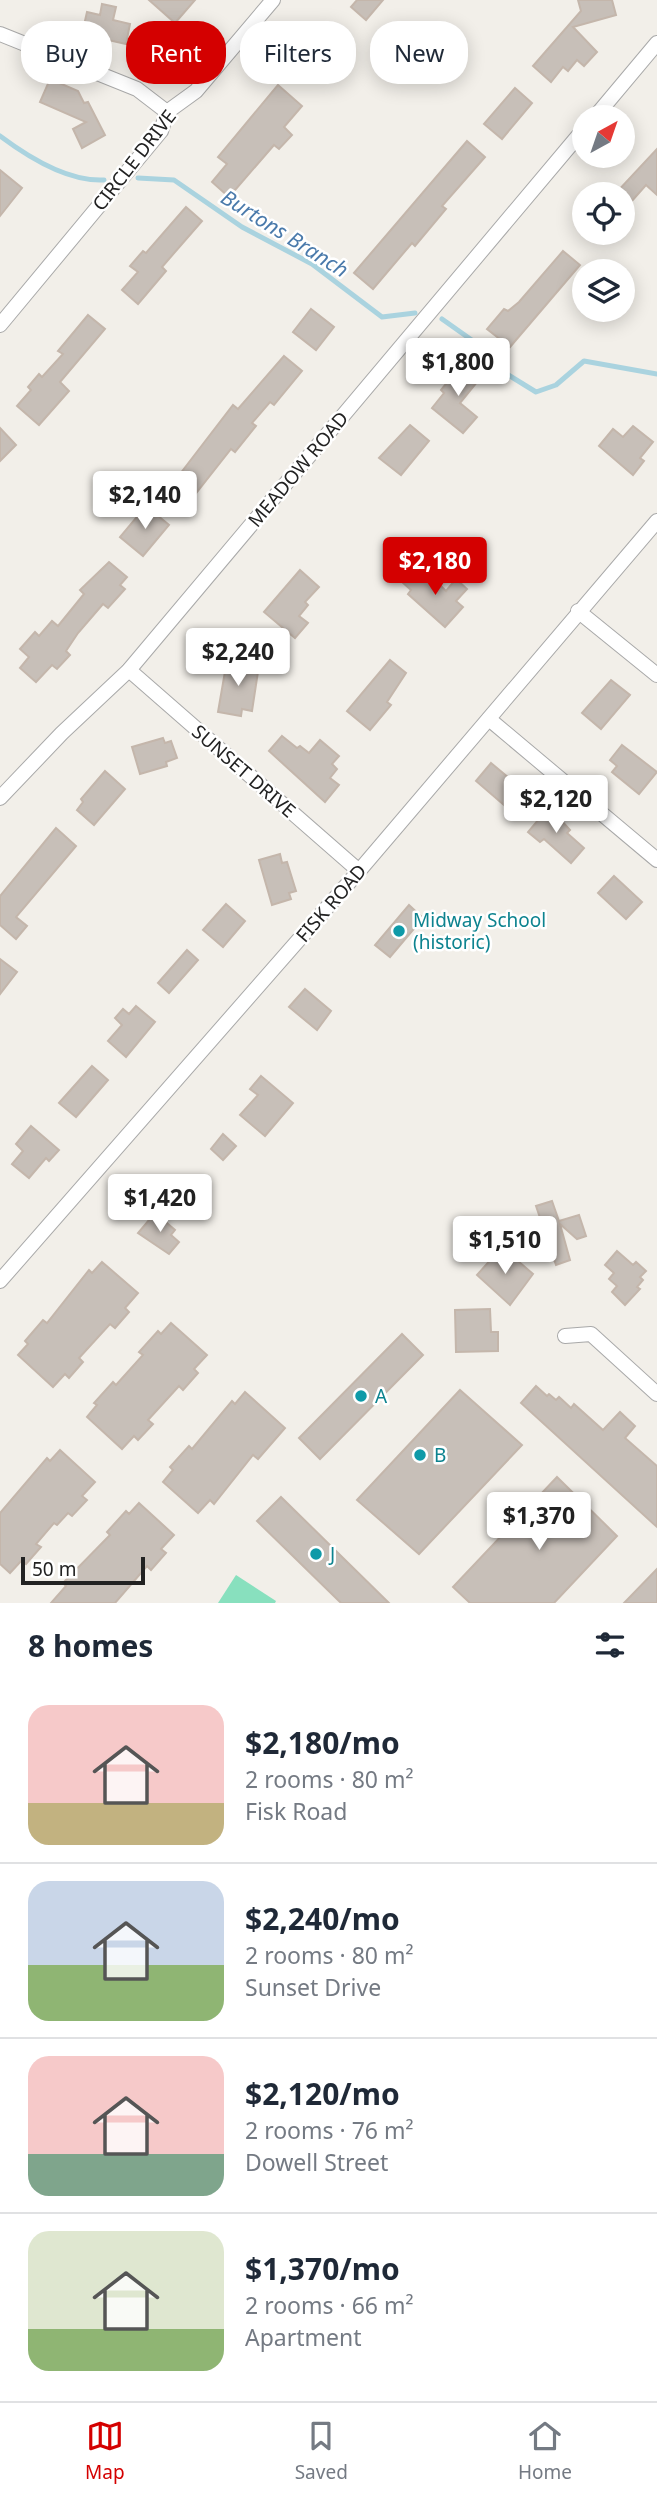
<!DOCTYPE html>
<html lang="en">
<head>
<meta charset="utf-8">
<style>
  :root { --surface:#fff; --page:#f2f2f3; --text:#1f2937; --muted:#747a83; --line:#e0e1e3; --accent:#d40000 }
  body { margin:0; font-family:"Noto Sans",sans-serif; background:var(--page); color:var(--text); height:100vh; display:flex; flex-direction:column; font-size:26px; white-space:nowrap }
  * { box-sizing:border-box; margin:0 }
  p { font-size:23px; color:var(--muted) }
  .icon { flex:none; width:38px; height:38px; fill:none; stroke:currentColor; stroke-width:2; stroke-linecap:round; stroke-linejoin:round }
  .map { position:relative; height:1603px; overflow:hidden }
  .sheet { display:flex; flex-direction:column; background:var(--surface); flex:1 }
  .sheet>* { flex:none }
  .banner { position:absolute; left:21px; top:21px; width:616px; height:63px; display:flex; gap:14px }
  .needle { width:46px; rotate:40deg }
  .tools { position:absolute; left:572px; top:105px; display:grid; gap:14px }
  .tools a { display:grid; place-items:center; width:63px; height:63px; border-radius:50%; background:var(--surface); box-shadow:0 4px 18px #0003; font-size:35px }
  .scale { position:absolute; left:21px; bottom:18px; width:124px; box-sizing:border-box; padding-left:7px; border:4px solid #222; border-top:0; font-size:19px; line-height:24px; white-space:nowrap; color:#222; -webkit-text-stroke:5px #fff; paint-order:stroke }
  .price { position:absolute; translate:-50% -60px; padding:0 16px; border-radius:7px; background:#fff; color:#222; font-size:23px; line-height:46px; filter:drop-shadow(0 2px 4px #0008) }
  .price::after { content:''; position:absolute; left:50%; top:42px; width:21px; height:16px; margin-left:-10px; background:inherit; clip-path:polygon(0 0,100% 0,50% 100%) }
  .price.current { background:var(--accent); color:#fff }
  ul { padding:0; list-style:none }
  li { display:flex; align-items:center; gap:21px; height:175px; padding:0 28px }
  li+li { border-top:2px solid var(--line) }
  li span { display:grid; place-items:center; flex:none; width:196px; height:140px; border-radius:21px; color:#555 }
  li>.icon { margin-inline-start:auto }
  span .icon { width:84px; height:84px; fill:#fffc; stroke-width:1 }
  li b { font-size:30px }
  h2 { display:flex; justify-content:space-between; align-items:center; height:84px; padding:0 28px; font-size:30px }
  .pill { padding:0 24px; border-radius:28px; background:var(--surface); box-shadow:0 4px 18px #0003; font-size:24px; line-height:63px }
  .pill.current { background:var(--accent); color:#fff }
  .tabs { display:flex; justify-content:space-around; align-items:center; height:98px; border-top:2px solid var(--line); background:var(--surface); font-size:19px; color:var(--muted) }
  .tabs a { display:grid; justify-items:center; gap:4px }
  .tabs .current { color:var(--accent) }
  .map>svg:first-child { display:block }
  .pitch { fill:#88e0be }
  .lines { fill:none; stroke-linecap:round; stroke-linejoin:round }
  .stream { stroke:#aad3df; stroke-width:5 }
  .building { fill:#c7bfb8; stroke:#c4b6ab; stroke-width:2 }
  .minor-casing { stroke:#a9a9a9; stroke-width:16 }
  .minor { stroke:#fff; stroke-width:14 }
  .culture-dot { fill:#0f9aa8; stroke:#fff; stroke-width:2.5 }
  .labels { text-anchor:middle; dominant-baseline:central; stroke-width:5; stroke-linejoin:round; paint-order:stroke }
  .street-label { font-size:19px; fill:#222; stroke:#fff }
  .culture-label { font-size:19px; fill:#0d838f; stroke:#fff; text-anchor:start }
  .water-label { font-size:21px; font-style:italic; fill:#4a7aab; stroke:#fff }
</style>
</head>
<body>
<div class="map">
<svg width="657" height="1603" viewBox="0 0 657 1603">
  <rect width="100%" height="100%" fill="#f2efe9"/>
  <path class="pitch" d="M236 1575 276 1601 275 1603H218Z"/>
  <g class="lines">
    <g class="stream">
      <path d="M0 136C28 157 68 182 104 180"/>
      <path d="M138 178 174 180 242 227 312 264 382 317 415 313"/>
      <path d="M442 319 483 348 502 371 536 392 556 385 584 361 657 374"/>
    </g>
  </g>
  <g class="building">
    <path d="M149 0H195L175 23Z"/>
    <path d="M357 0H383L366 20 351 7Z"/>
    <path d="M578 0H612L616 15 573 27 597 52 584 66 577 60 568 71 563 67 551 82 533 66 581 11Z"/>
    <path d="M102 4 116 7 113 20 130 24 126 44 82 34 87 12 100 15Z"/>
    <path d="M332 26 351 42 321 78 302 62Z"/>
    <path d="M50 79 78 91 84 103 88 102 105 135 82 148 73 129 86 122 40 102Z"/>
    <path d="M278 85 302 106 284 127 292 135 279 149 274 145 229 197 212 182 227 164 218 157Z"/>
    <path d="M515 88 532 103 502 139 484 124Z"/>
    <path d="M467 141 485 157 442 206 446 209 415 246 412 243 373 289 354 273Z"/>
    <path d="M657 149V195L646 185 623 211V194H615Z"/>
    <path d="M0 170 22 188 0 216Z"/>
    <path d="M186 207 202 221 162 267 166 271 138 304 122 290 138 272 130 266 143 251 146 253Z"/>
    <path d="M563 251 580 265 510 347 487 329 504 309 508 311 519 302Z"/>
    <path d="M311 309 334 327 316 350 293 332Z"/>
    <path d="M88 315 105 329 60 382 69 391 39 425 17 406 31 390 28 387 39 374 42 377 63 354 58 351Z"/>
    <path d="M284 356 302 371 274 405 270 402 252 423 256 426 235 452 231 449 193 497 189 494 185 499 170 487 233 405 238 409Z"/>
    <path d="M464 362 482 376 460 403 477 417 463 433 432 408 444 393 441 390Z"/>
    <path d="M410 425 429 441 401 475 379 458Z"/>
    <path d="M633 426 653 442 640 458 644 461 633 475 599 446 613 429 623 437Z"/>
    <path d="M0 428 16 445 0 461Z"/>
    <path d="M146 506 169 525 143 556 120 537Z"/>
    <path d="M109 562 127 577 120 585 125 589 108 608 103 604 78 633 66 651 70 655 57 669 52 665 36 682 20 668 29 657 20 649 35 632 39 636 52 621 58 626 84 594 80 590Z"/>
    <path d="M415 568 438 588 441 586 446 591 456 579 467 589 456 601 463 607 445 627 408 594 411 590 402 582Z"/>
    <path d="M300 570 319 587 305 602 308 605 299 616 308 623 295 638 264 612Z"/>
    <path d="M227 660 259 665 252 711 242 709 241 716 218 712Z"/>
    <path d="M390 660 406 673 387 702 391 705 370 730 347 711Z"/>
    <path d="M611 680 630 695 601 729 582 713Z"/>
    <path d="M282 736 297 748 300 746 309 753 320 740 339 756 332 764 337 769 330 778 339 785 325 802 269 751Z"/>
    <path d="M163 738 165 743 171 741 177 758 166 762 167 766 140 774 132 747Z"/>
    <path d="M622 745 657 772 639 794 612 772 617 766 610 760Z"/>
    <path d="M491 763 527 793 511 811 476 781Z"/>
    <path d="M105 771 125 789 94 825 77 810 83 802 81 799Z"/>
    <path d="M549 807 570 830 567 833 584 848 571 863 544 839 540 842 528 832Z"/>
    <path d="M56 828 76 846 16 917 27 926 16 939 0 925V896Z"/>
    <path d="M280 854 282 863 287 862 296 891 289 893 291 899 272 905 259 860Z"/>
    <path d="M614 876 642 902 626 919 598 893Z"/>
    <path d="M226 904 245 921 223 947 203 930Z"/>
    <path d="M409 905 423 918 390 957 375 945Z"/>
    <path d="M187 950 198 960 169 993 158 983Z"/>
    <path d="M0 959 17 972 0 994Z"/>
    <path d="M305 989 331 1011 317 1030 289 1007Z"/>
    <path d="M136 1006 155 1022 126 1057 108 1041 122 1025 115 1018 123 1009 129 1014Z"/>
    <path d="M92 1066 108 1080 76 1117 59 1103Z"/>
    <path d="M261 1076 293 1103 265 1136 240 1115 258 1095 250 1089Z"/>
    <path d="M31 1126 59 1150 49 1161 46 1158 29 1178 12 1164 23 1151 16 1144Z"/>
    <path d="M223 1134 236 1146 223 1160 211 1149Z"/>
    <path d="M552 1201 559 1221 579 1215 586 1236 577 1239 560 1224 570 1260 556 1265 536 1206Z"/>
    <path d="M155 1213 175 1230 171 1235 179 1242 169 1254 138 1233Z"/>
    <path d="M502 1247 533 1274 510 1305 477 1275Z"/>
    <path d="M617 1251 633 1265 636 1262 646 1271 640 1277 643 1280 637 1287 640 1289 625 1305 612 1292 617 1286 609 1279 614 1273 605 1265Z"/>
    <path d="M102 1262 138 1293 125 1308 129 1312 115 1328 110 1324 79 1358 83 1362 69 1378 65 1374 53 1387 18 1355 28 1344 25 1341 43 1320 47 1323 89 1270 92 1273Z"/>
    <path d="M490 1309 491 1332H498V1351L456 1352 455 1310Z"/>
    <path d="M171 1323 207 1355 194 1369 198 1373 183 1390 179 1386 148 1420 153 1424 138 1440 134 1436 122 1449 87 1417 97 1405 94 1403 113 1382 116 1385 143 1355 139 1352 158 1331 161 1334Z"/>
    <path d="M402 1334 423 1355 320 1459 299 1438Z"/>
    <path d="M536 1386 547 1396 549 1394 556 1400 559 1397 571 1408 574 1404 603 1430 620 1412 635 1426 625 1438 657 1466V1527L521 1403Z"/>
    <path d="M460 1390 522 1445 419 1554 357 1500Z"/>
    <path d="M245 1392 285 1428 258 1459 253 1455 214 1504 210 1500 198 1513 163 1482 173 1470 170 1467 189 1446 192 1449 232 1401 235 1404Z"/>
    <path d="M60 1450 95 1482 82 1496 87 1500 72 1516 68 1513 57 1525 54 1523 36 1544 41 1547 26 1564 22 1560 10 1573 0 1564V1513L47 1458 50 1461Z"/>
    <path d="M557 1477 617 1536 554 1603H470L453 1587Z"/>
    <path d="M281 1497 389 1603H341L257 1521Z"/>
    <path d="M139 1503 174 1535 161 1549 166 1553 151 1570 147 1566 115 1603H51L66 1586 63 1583 110 1535 107 1532 126 1511 129 1514Z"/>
    <path d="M657 1569V1603H624Z"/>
  </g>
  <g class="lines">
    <g class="minor-casing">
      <g id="minor">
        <path d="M0 34 137 89 167 112"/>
        <path d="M595 117 657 43"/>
        <path d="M0 325 161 131 167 112 196 91 273 0"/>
        <path d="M578 611 657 675"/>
        <path d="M129 670 359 871"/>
        <path d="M489 719 657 860"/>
        <path d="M0 798 62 733 129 670 584 129"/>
        <path d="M0 1281 359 871 657 521"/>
        <path d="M565 1336 591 1334 657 1394"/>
      </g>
    </g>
    <use href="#minor" class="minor"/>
  </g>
  <g class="culture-dot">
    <circle cx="399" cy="931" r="7"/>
    <circle cx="361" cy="1396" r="7"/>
    <circle cx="420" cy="1455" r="7"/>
    <circle cx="316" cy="1554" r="7"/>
  </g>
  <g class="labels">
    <g class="street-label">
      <text transform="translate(134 160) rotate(-52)">CIRCLE DRIVE</text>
      <text transform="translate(298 469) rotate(-50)">MEADOW ROAD</text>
      <text transform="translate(244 771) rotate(41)">SUNSET DRIVE</text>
      <text transform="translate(331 903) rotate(-49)">FISK ROAD</text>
    </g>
    <g class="culture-label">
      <text x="413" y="920">Midway School<tspan x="413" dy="22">(historic)</tspan></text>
      <text x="375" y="1396">A</text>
      <text x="434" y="1455">B</text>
      <text x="330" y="1554">J</text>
    </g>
    <g class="water-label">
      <text transform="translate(285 233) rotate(32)">Burtons Branch</text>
    </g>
  </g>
</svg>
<div class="tools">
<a><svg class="needle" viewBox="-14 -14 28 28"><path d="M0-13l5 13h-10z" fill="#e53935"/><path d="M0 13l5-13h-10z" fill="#747a83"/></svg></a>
<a><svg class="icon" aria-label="locate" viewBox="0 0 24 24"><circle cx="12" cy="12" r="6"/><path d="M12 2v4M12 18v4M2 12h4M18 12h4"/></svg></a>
<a><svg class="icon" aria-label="layers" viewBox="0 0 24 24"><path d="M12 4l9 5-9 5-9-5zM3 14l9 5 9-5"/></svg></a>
</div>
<div class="scale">50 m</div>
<b class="price" style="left:458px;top:398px">$1,800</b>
<b class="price" style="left:145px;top:531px">$2,140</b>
<b class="price current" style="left:435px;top:597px">$2,180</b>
<b class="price" style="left:238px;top:688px">$2,240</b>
<b class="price" style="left:556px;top:835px">$2,120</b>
<b class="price" style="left:160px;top:1234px">$1,420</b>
<b class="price" style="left:505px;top:1276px">$1,510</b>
<b class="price" style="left:539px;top:1552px">$1,370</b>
<div class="banner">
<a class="pill">Buy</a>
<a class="pill current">Rent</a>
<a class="pill">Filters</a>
<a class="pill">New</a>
</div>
</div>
<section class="sheet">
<h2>8 homes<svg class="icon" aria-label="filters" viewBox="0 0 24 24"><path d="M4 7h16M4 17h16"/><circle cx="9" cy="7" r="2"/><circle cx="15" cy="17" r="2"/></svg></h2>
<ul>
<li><span style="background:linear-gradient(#f6c9c9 70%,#c2b280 0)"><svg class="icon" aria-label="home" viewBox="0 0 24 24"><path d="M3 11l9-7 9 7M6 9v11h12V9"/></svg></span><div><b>$2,180/mo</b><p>2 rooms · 80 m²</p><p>Fisk Road</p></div></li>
<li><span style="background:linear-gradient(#c9d6e8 60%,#8fb573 0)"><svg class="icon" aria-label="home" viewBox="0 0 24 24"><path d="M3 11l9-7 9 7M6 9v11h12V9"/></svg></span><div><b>$2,240/mo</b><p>2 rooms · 80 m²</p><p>Sunset Drive</p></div></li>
<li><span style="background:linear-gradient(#f6c9c9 70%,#7fa58c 0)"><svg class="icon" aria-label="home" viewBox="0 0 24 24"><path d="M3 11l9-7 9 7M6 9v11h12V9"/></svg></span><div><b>$2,120/mo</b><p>2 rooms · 76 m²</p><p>Dowell Street</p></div></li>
<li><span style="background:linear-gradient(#dfe7d0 70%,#8fb573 0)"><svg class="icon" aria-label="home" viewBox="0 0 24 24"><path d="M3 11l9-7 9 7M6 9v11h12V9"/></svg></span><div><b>$1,370/mo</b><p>2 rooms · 66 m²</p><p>Apartment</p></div></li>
</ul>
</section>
<nav class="tabs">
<a class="current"><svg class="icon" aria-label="map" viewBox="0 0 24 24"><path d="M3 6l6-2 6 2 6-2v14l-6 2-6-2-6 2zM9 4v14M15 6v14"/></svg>Map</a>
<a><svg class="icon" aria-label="saved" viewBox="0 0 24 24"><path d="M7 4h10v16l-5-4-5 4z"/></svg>Saved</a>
<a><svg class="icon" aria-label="home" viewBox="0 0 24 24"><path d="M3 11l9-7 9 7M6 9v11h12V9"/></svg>Home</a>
</nav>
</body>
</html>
